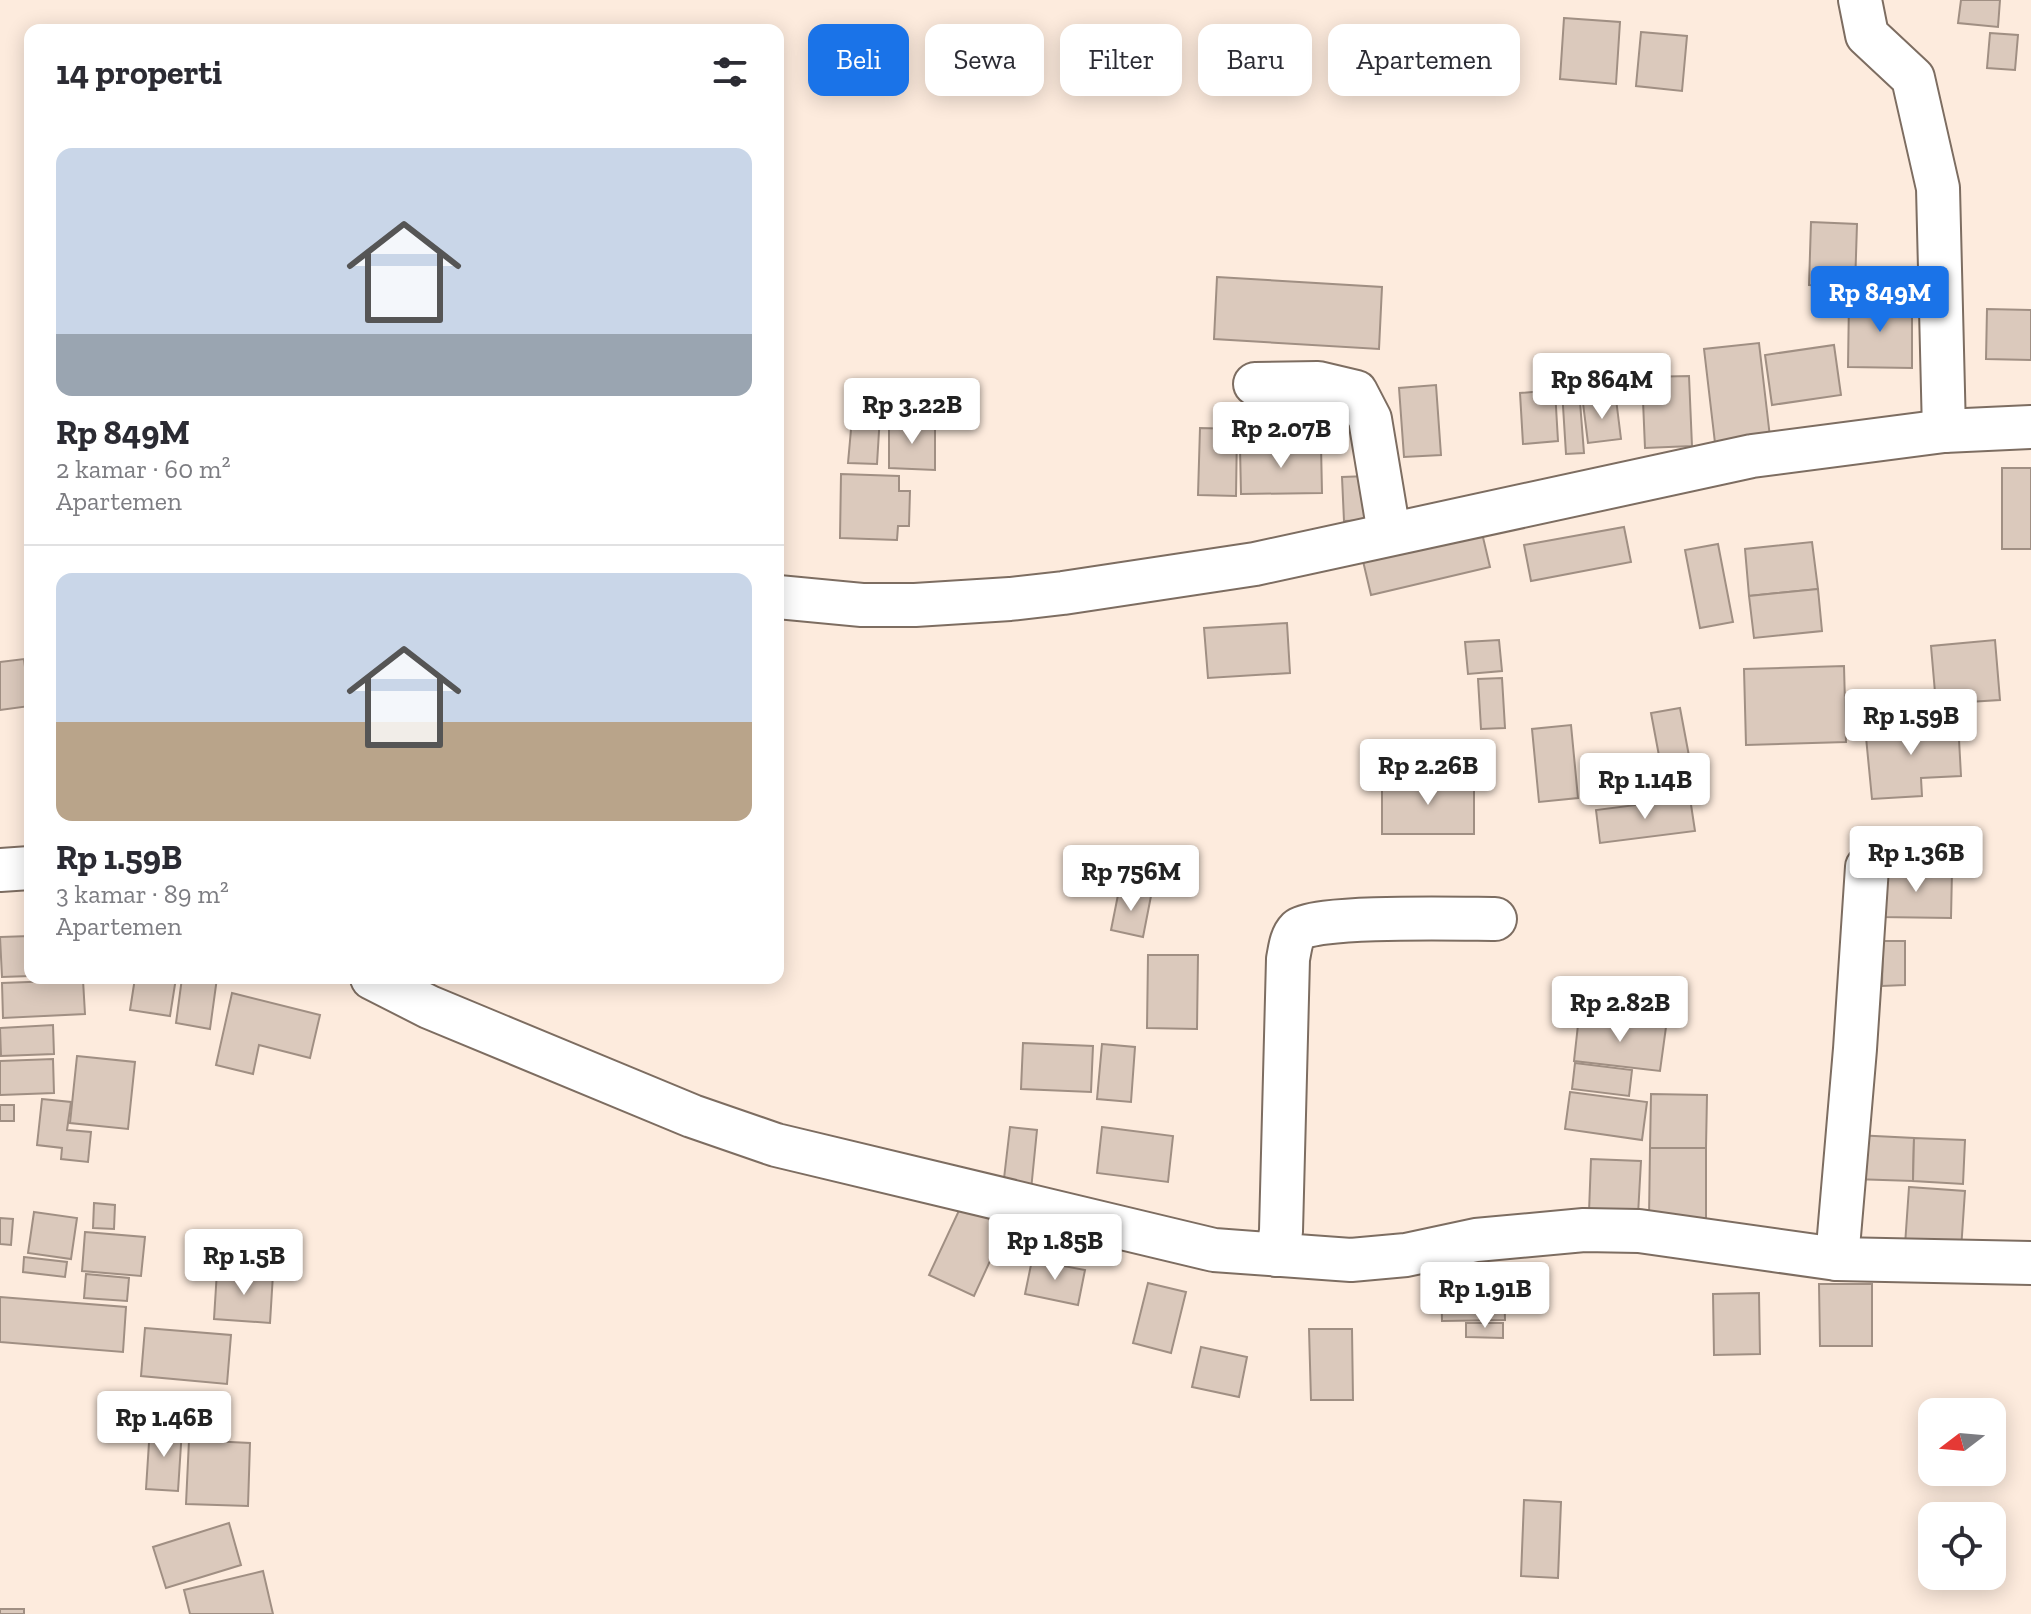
<!DOCTYPE html>
<html lang="id">
<head>
<meta charset="utf-8">
<style>
  :root { --surface:#fff; --page:#f2f2f3; --text:#2b2b33; --muted:#7c7c81; --line:#e1e1e2; --accent:#1a73e8 }
  body { margin:0; font-family:"Zilla Slab",serif; background:var(--page); color:var(--text); height:100vh; display:flex; flex-direction:column; font-size:30px; white-space:nowrap }
  * { box-sizing:border-box; margin:0 }
  p { font-size:26px; color:var(--muted) }
  .icon { flex:none; width:44px; height:44px; fill:none; stroke:currentColor; stroke-width:2; stroke-linecap:round; stroke-linejoin:round }
  .map { position:relative; flex:1; overflow:hidden }
  .side { position:absolute; left:24px; top:24px; width:760px; height:960px; display:flex; flex-direction:column; background:var(--surface); border-radius:16px; box-shadow:0 4px 20px #0003 }
  .side>* { flex:none }
  .hud { position:absolute; left:808px; top:24px; width:760px; height:72px; display:flex; gap:16px }
  .needle { width:52px; rotate:254deg }
  .controls { position:absolute; left:1918px; top:1398px; display:grid; gap:16px }
  .controls a { display:grid; place-items:center; width:88px; height:88px; border-radius:16px; background:var(--surface); box-shadow:0 4px 20px #0003; font-size:40px }
  .price { position:absolute; translate:-50% -68px; padding:0 18px; border-radius:8px; background:#fff; color:#222; font-size:26px; line-height:52px; filter:drop-shadow(0 2px 4px #0008) }
  .price::after { content:''; position:absolute; left:50%; top:48px; width:24px; height:18px; margin-left:-12px; background:inherit; clip-path:polygon(0 0,100% 0,50% 100%) }
  .price.active { background:var(--accent); color:#fff }
  ul { padding:0; list-style:none }
  li { display:grid; align-content:center; gap:16px; height:424px; padding:0 32px }
  li+li { border-top:2px solid var(--line) }
  li span { display:grid; place-items:center; height:248px; border-radius:16px; color:#555 }
  li>.icon { margin-inline-start:auto }
  span .icon { width:144px; height:144px; fill:#fffc; stroke-width:1 }
  li b { font-size:34px }
  h2 { display:flex; justify-content:space-between; align-items:center; height:96px; padding:0 32px; font-size:34px }
  .chip { padding:0 28px; border-radius:16px; background:var(--surface); box-shadow:0 4px 20px #0003; font-size:28px; line-height:72px }
  .chip.active { background:var(--accent); color:#fff }
  .map>svg:first-child { display:block }
  .building { fill:#dbc9bc; stroke:#a08f83; stroke-width:2 }
  .lines { fill:none; stroke-linecap:round; stroke-linejoin:round }
  .minor-casing { stroke:#7d6d61; stroke-width:46 }
  .minor { stroke:#fff; stroke-width:42 }
</style>
</head>
<body>
<div class="map">
<svg width="2031" height="1614" viewBox="0 0 2031 1614">
  <rect width="100%" height="100%" fill="#fdebdd"/>
  <g class="building">
    <path d="M1961 0H2000L1998 27 1958 23Z"/>
    <path d="M1564 18 1620 22 1616 84 1560 79Z"/>
    <path d="M1641 32 1687 36 1682 91 1636 86Z"/>
    <path d="M1990 33 2018 35 2015 70 1987 68Z"/>
    <path d="M1811 222 1857 224 1855 287 1809 285Z"/>
    <path d="M1217 277 1382 287 1379 349 1214 339Z"/>
    <path d="M1849 299 1912 301V368L1848 367Z"/>
    <path d="M1987 309 2031 310V360L1986 359Z"/>
    <path d="M1759 343 1770 437 1715 443 1704 349Z"/>
    <path d="M1834 345 1841 395 1772 405 1765 355Z"/>
    <path d="M1689 376 1692 446 1645 448 1642 377Z"/>
    <path d="M855 385 874 386 873 415H880L877 464 848 463Z"/>
    <path d="M877 385 903 387 901 414 876 413Z"/>
    <path d="M1436 385 1441 455 1404 457 1399 388Z"/>
    <path d="M1579 389 1584 453 1566 454 1562 390Z"/>
    <path d="M1555 390 1558 441 1523 444 1520 393Z"/>
    <path d="M1616 399 1621 439 1588 443 1583 403Z"/>
    <path d="M889 422 935 423V470L889 468Z"/>
    <path d="M1200 428 1237 429 1236 496 1198 495Z"/>
    <path d="M1321 445 1322 493 1241 494 1240 447Z"/>
    <rect x="2002" y="468" width="29" height="81"/>
    <path d="M841 474 899 476V491H910L909 526H898L897 540 840 538Z"/>
    <path d="M1368 476 1370 520 1344 521 1342 477Z"/>
    <path d="M1624 527 1631 562 1531 581 1524 545Z"/>
    <path d="M1482 533 1490 567 1371 595 1363 561Z"/>
    <path d="M1812 542 1818 589 1749 596 1745 549Z"/>
    <path d="M1718 544 1733 622 1700 628 1685 550Z"/>
    <path d="M1818 589 1822 631 1754 638 1749 596Z"/>
    <path d="M1287 623 1290 673 1208 678 1204 628Z"/>
    <path d="M1499 640 1502 671 1468 674 1465 642Z"/>
    <path d="M1995 640 2000 700 1936 704 1931 646Z"/>
    <path d="M24 659 30 706 0 710V662Z"/>
    <path d="M1844 666 1846 742 1746 745 1744 669Z"/>
    <path d="M1502 678 1505 728 1481 729 1478 679Z"/>
    <path d="M1680 708 1689 756 1660 761 1651 713Z"/>
    <path d="M1958 721 1961 776 1921 778 1922 796 1872 799 1865 727Z"/>
    <path d="M1571 725 1578 798 1539 802 1532 729Z"/>
    <path d="M1382 780 1474 781V834H1382Z"/>
    <path d="M1690 798 1695 831 1600 843 1596 810Z"/>
    <path d="M1880 870 1952 871 1951 918 1879 917Z"/>
    <path d="M1119 890 1151 896 1143 937 1111 930Z"/>
    <path d="M30 936V976L2 977 0 937Z"/>
    <path d="M1883 941H1905V985L1882 986Z"/>
    <path d="M1148 955H1198L1197 1029 1147 1028Z"/>
    <path d="M135 978H176L170 1016 130 1010Z"/>
    <path d="M182 978H217L210 1029 176 1023Z"/>
    <path d="M83 980 85 1014 3 1018 2 983Z"/>
    <path d="M232 993 320 1015 310 1058 259 1045 253 1074 216 1065Z"/>
    <path d="M1579 1016 1666 1027 1660 1071 1574 1061Z"/>
    <path d="M53 1025 54 1054 1 1056 0 1028Z"/>
    <path d="M1023 1043 1093 1046 1091 1092 1021 1089Z"/>
    <path d="M1102 1044 1135 1047 1131 1102 1097 1099Z"/>
    <path d="M77 1056 135 1062 128 1129 70 1123Z"/>
    <path d="M53 1059 54 1093 0 1095V1061Z"/>
    <path d="M1575 1063 1632 1070 1629 1096 1572 1089Z"/>
    <path d="M1570 1092 1647 1102 1642 1140 1565 1129Z"/>
    <path d="M1651 1094 1707 1095 1706 1148H1650Z"/>
    <path d="M42 1099 71 1102 67 1130 91 1132 88 1162 61 1159 62 1148 37 1145Z"/>
    <rect x="0" y="1105" width="14" height="16"/>
    <path d="M1010 1127 1037 1130 1031 1190 1003 1187Z"/>
    <path d="M1102 1127 1173 1136 1168 1182 1097 1173Z"/>
    <path d="M1855 1135 1914 1138 1913 1181 1853 1179Z"/>
    <path d="M1914 1138 1965 1140 1963 1184 1913 1181Z"/>
    <path d="M1650 1148H1706V1219L1649 1218Z"/>
    <path d="M1591 1159 1641 1161 1638 1215 1589 1212Z"/>
    <path d="M1909 1187 1965 1191 1961 1250 1905 1245Z"/>
    <path d="M94 1203 115 1205 114 1229 93 1228Z"/>
    <path d="M962 1204 1006 1226 974 1296 929 1275Z"/>
    <path d="M34 1212 77 1218 71 1259 28 1253Z"/>
    <path d="M0 1218 13 1219 11 1245 0 1244Z"/>
    <path d="M85 1232 145 1237 141 1276 82 1271Z"/>
    <path d="M24 1257 67 1262 65 1277 23 1272Z"/>
    <path d="M1032 1260 1085 1270 1078 1305 1025 1294Z"/>
    <path d="M217 1271 273 1274 270 1323 214 1319Z"/>
    <path d="M86 1274 129 1278 127 1301 84 1298Z"/>
    <path d="M1504 1278 1505 1320 1442 1321 1441 1279Z"/>
    <path d="M1148 1283 1186 1292 1171 1353 1133 1343Z"/>
    <path d="M1819 1284H1872V1346H1820Z"/>
    <path d="M1759 1293 1760 1354 1714 1355 1713 1294Z"/>
    <path d="M0 1297 126 1307 123 1352 0 1342Z"/>
    <path d="M1466 1323H1503V1338L1466 1337Z"/>
    <path d="M145 1328 231 1335 227 1384 141 1376Z"/>
    <path d="M1309 1329H1352L1353 1400H1311Z"/>
    <path d="M1201 1347 1247 1357 1239 1397 1192 1387Z"/>
    <path d="M150 1427 182 1429 178 1491 146 1489Z"/>
    <path d="M189 1440 250 1443 248 1506 186 1504Z"/>
    <path d="M1524 1500 1561 1502 1558 1578 1521 1576Z"/>
    <path d="M229 1523 241 1565 166 1588 153 1547Z"/>
    <path d="M263 1571 273 1614H190L184 1590Z"/>
    <rect x="0" y="1609" width="24" height="5"/>
  </g>
  <g class="lines">
    <g class="minor-casing">
      <g id="minor">
        <path d="M1860 0 1867 35 1913 78 1938 188 1944 431"/>
        <path d="M1255 384 1318 383 1356 392 1370 419 1389 533"/>
        <path d="M778 597 862 605H915L1010 599 1063 593 1255 564 1752 456 1944 431 2031 427"/>
        <path d="M0 870 30 868"/>
        <path d="M372 978 429 1007 692 1116 776 1145 1214 1250 1351 1260 1406 1255 1476 1240 1584 1230 1639 1231 1837 1259 2031 1263"/>
        <path d="M1277 1255 1281 1231 1288 959C1290 949 1291 937 1298 930 1315 915 1465 919 1495 919"/>
        <path d="M1837 1259 1855 1049 1867 867"/>
      </g>
    </g>
    <use href="#minor" class="minor"/>
  </g>
</svg>
<div class="controls">
<a><svg class="needle" viewBox="-14 -14 28 28"><path d="M0-13l5 13h-10z" fill="#e53935"/><path d="M0 13l5-13h-10z" fill="#7c7c81"/></svg></a>
<a><svg class="icon" aria-label="locate" viewBox="0 0 24 24"><circle cx="12" cy="12" r="6"/><path d="M12 2v4M12 18v4M2 12h4M18 12h4"/></svg></a>
</div>
<b class="price active" style="left:1880px;top:334px">Rp 849M</b>
<b class="price" style="left:1602px;top:421px">Rp 864M</b>
<b class="price" style="left:912px;top:446px">Rp 3.22B</b>
<b class="price" style="left:1281px;top:470px">Rp 2.07B</b>
<b class="price" style="left:1911px;top:757px">Rp 1.59B</b>
<b class="price" style="left:1428px;top:807px">Rp 2.26B</b>
<b class="price" style="left:1645px;top:821px">Rp 1.14B</b>
<b class="price" style="left:1916px;top:894px">Rp 1.36B</b>
<b class="price" style="left:1131px;top:913px">Rp 756M</b>
<b class="price" style="left:1620px;top:1044px">Rp 2.82B</b>
<b class="price" style="left:1055px;top:1282px">Rp 1.85B</b>
<b class="price" style="left:244px;top:1297px">Rp 1.5B</b>
<b class="price" style="left:1485px;top:1330px">Rp 1.91B</b>
<b class="price" style="left:164px;top:1459px">Rp 1.46B</b>
<div class="hud">
<a class="chip active">Beli</a>
<a class="chip">Sewa</a>
<a class="chip">Filter</a>
<a class="chip">Baru</a>
<a class="chip">Apartemen</a>
</div>
<section class="side">
<h2>14 properti<svg class="icon" aria-label="filters" viewBox="0 0 24 24"><path d="M4 7h16M4 17h16"/><circle cx="9" cy="7" r="2"/><circle cx="15" cy="17" r="2"/></svg></h2>
<ul>
<li><span style="background:linear-gradient(#c9d6e8 75%,#9aa5b1 0)"><svg class="icon" aria-label="home" viewBox="0 0 24 24"><path d="M3 11l9-7 9 7M6 9v11h12V9"/></svg></span><div><b>Rp 849M</b><p>2 kamar · 60 m²</p><p>Apartemen</p></div></li>
<li><span style="background:linear-gradient(#c9d6e8 60%,#b9a48a 0)"><svg class="icon" aria-label="home" viewBox="0 0 24 24"><path d="M3 11l9-7 9 7M6 9v11h12V9"/></svg></span><div><b>Rp 1.59B</b><p>3 kamar · 89 m²</p><p>Apartemen</p></div></li>
</ul>
</section>
</div>
</body>
</html>
